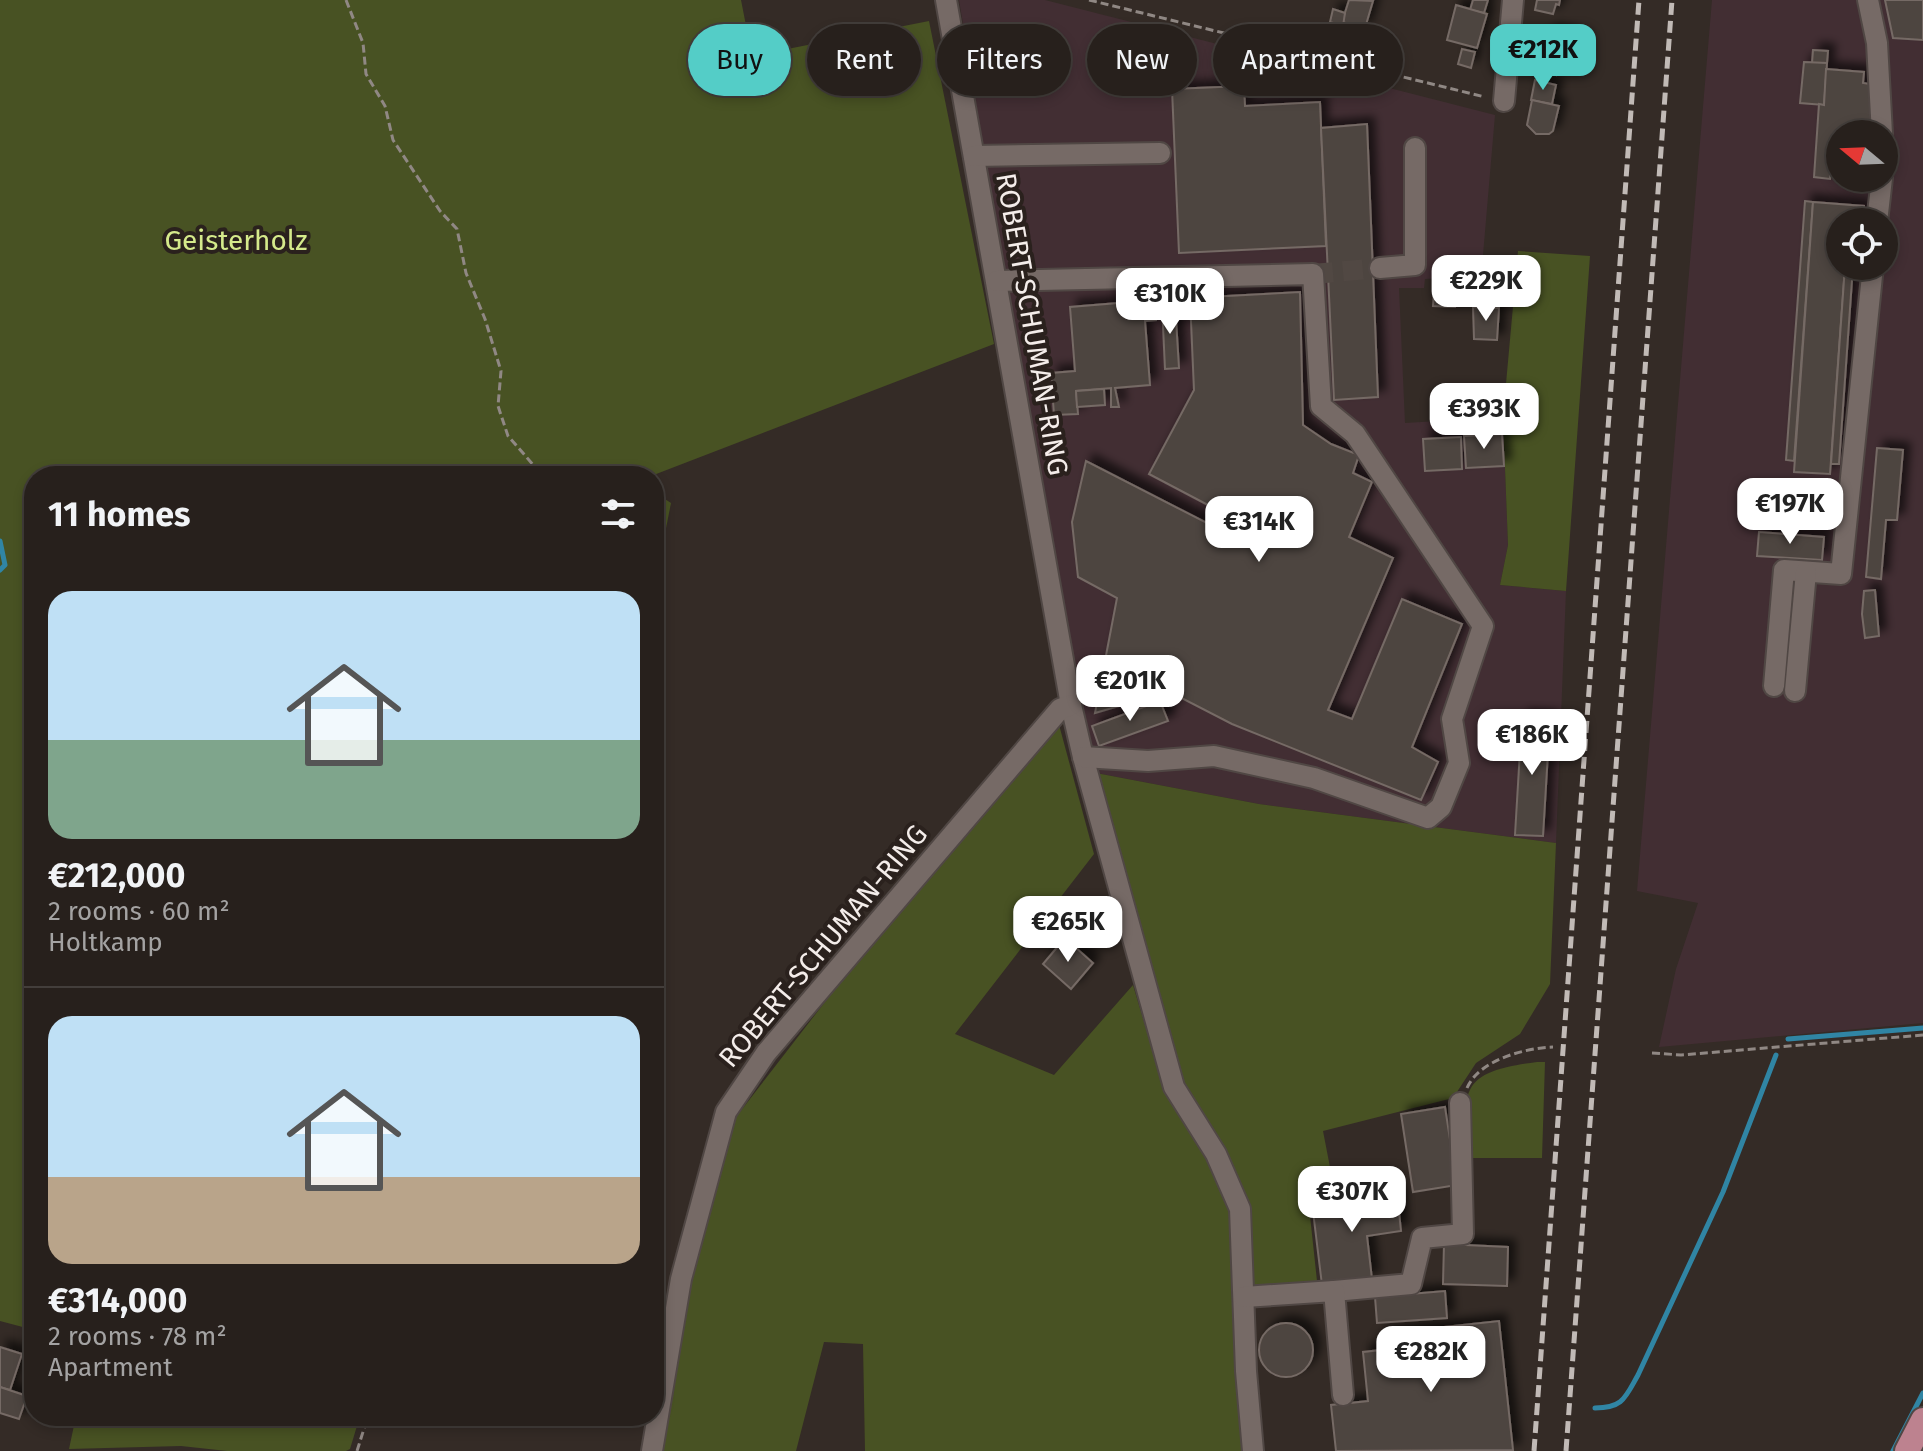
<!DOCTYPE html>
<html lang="en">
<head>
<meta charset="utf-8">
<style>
  :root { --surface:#27201c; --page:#2f2825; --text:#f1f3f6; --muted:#a4a3a3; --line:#433e3b; --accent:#54cdc7 }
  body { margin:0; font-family:"Fira Sans",sans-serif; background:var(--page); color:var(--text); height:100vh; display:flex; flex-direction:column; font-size:30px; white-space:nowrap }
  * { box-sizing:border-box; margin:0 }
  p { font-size:26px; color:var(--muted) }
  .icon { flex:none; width:44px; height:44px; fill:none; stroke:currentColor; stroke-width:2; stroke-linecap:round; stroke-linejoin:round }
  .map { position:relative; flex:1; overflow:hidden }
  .details { position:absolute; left:24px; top:466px; width:640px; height:960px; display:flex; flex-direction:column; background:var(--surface); border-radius:32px; box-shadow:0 4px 12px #0003,0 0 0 2px var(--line) }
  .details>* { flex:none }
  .top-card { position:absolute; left:688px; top:24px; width:760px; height:72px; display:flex; gap:16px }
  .needle { width:52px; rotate:289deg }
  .fabs { position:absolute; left:1826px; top:120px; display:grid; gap:16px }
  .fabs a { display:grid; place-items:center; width:72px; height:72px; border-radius:50%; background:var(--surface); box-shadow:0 4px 12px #0003,0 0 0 2px var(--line); font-size:40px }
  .price { position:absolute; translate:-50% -68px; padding:0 18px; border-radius:16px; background:#fff; color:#222; font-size:26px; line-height:52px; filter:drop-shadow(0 2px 4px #0008) }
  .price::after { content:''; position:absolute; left:50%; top:48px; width:24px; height:18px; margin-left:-12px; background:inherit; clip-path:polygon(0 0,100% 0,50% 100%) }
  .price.current { background:var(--accent); color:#111 }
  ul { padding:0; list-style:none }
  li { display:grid; align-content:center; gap:16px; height:424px; padding:0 24px }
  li+li { border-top:2px solid var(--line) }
  li span { display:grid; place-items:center; height:248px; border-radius:24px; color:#555 }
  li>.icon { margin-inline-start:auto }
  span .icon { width:144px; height:144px; fill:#fffc; stroke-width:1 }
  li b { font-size:34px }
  h2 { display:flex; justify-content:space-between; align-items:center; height:96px; padding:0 24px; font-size:34px }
  .pill { padding:0 28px; border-radius:36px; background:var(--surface); box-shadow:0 4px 12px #0003,0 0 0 2px var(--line); font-size:28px; line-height:72px }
  .pill.current { background:var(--accent); color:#111 }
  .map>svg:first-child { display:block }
  .industrial { fill:#422e33; fill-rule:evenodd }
  .green { fill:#485223 }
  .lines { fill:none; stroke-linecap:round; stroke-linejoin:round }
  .stream { stroke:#3085a4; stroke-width:5 }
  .building { fill:#4e443f; stroke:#756a65; stroke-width:2; filter:url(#shadow) }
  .minor-tunnel { stroke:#514843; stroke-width:20; stroke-dasharray:20 10; stroke-linecap:butt }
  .minor-casing { stroke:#504744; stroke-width:24 }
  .major-casing { stroke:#504744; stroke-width:28 }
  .path { stroke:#908884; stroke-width:3; stroke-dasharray:8 4; stroke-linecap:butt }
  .minor { stroke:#766a66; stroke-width:20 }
  .major { stroke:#bd828f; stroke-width:24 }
  .rail { stroke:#c1bab6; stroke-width:5; stroke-dasharray:12 6; stroke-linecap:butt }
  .labels { text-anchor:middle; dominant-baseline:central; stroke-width:8; stroke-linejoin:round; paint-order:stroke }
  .park-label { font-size:28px; fill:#d5ea8b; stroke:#2a211d }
  .street-label { font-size:28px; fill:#f4edea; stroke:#2a211d }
</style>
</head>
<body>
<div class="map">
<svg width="1923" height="1451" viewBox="0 0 1923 1451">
  <defs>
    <filter id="shadow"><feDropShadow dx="7" dy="-7" stdDeviation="4" flood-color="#0009"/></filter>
  </defs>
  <rect width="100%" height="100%" fill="#342b26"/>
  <g class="industrial">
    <path d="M959 0H1045L1495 115 1483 255 1464 259 1463 277 1425 279 1424 288H1399L1405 423 1503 417 1508 545 1500 585 1566 591 1556 843 1259 804 1096 773 1068 658Z"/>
    <path d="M1712 0H1923V1023L1659 1047 1676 969 1698 903 1637 891ZM1840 134H1884V178H1840ZM1840 222H1884V266H1840Z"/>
  </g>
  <g class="green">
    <path d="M0 0H741L752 56 929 21 994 344 651 476H34V1330L0 1321Z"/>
    <path d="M1518 251 1590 256 1566 591 1500 585 1508 545 1503 417Z"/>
    <path d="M654 492 671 503 654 589Z"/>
    <path d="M1058 721 1094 854 955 1034 1054 1075 1133 985 1165 1092 1211 1159 1231 1210 1242 1451H865L863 1344 824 1342 796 1451H662L692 1279 736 1117 838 985Z"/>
    <path d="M1096 773 1259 804 1556 843 1550 984 1520 1034 1476 1063 1453 1098 1323 1131 1335 1193 1308 1197 1317 1281 1254 1286 1249 1201 1181 1083Z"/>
    <path d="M1537 1062H1545L1542 1158H1465C1464 1088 1459 1072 1537 1062Z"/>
    <path d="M76 1416H360L350 1449 346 1451H227L181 1446 69 1449Z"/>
  </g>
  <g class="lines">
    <g class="stream">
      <path d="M0 541 5 565 0 570"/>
      <path d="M1788 1039 1923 1028"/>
      <path d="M1595 1408C1623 1408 1625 1398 1638 1375L1723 1192 1776 1055"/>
      <path d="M1893 1451 1923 1393"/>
    </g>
  </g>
  <g class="building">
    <path d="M1349 0 1373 1 1365 28 1342 22Z"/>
    <path d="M1473 0H1488L1484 13 1470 10Z"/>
    <path d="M1537 0H1560L1559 5 1556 4 1553 14 1535 10Z"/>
    <path d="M1885 0H1923V40L1893 38Z"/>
    <path d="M1456 5 1487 14 1477 48 1447 40Z"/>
    <path d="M1333 9 1345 13 1343 26 1330 22Z"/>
    <path d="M1550 31 1571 36 1569 44 1548 38Z"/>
    <path d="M1541 37 1564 42 1556 75 1534 70Z"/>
    <path d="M1462 49 1475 52 1471 68 1458 64Z"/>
    <path d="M1813 50 1828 51 1827 63H1812Z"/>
    <path d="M1804 62 1827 63 1824 105 1800 103Z"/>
    <path d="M1826 69 1864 72 1863 83 1876 85 1872 134H1840V169L1831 168 1830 179 1814 177 1819 104 1824 105Z"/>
    <path d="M1535 80 1556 85 1552 104 1531 100Z"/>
    <path d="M1244 86 1245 106 1320 102 1326 246 1179 253 1172 89Z"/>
    <path d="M1532 100 1559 106 1553 131 1549 134H1536L1527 125Z"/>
    <path d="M1367 124 1378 397 1334 400 1321 128Z"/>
    <path d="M1805 201 1813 202 1794 461 1786 460Z"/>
    <path d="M1813 202 1864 206 1863 222H1840V266H1845L1830 474 1794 472Z"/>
    <path d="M1845 266H1853L1839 464H1831Z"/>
    <path d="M1434 291 1456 292 1455 307 1433 306Z"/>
    <path d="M1300 292 1303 425 1331 444 1359 455 1353 473 1372 482 1349 537 1393 558 1328 710 1352 719 1402 599 1462 624 1412 747 1438 762 1421 800 1232 724 1141 677 1126 704 1095 713 1117 598 1078 577 1072 522 1086 461 1238 539 1246 525 1149 474 1194 390 1190 298Z"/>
    <path d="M1143 301H1154L1156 320 1145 321 1150 385 1115 388 1119 407H1111V388L1076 391 1078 414 1054 415 1051 373 1075 371 1070 307Z"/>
    <path d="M1175 303 1179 368 1165 369 1162 304Z"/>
    <path d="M1473 307 1499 308 1497 340 1474 339Z"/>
    <path d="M1104 389 1105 405 1077 407 1076 391Z"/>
    <path d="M1502 434 1504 466 1466 468 1464 436Z"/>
    <path d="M1461 437 1462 469 1425 471 1423 439Z"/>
    <path d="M1877 448 1903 450 1897 520H1886L1881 579 1866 577Z"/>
    <path d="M1759 532 1824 537 1822 560 1757 556Z"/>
    <path d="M1875 590 1879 636 1865 638 1862 614 1864 591Z"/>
    <path d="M1160 701 1168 721 1099 746 1092 726Z"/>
    <path d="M1522 717 1550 719 1543 836 1515 835Z"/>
    <path d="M1065 938 1093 963 1071 989 1043 964Z"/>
    <path d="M1445 1107 1457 1185 1413 1192 1401 1114Z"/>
    <path d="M1397 1193 1401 1231 1367 1236 1372 1279 1322 1285 1312 1203Z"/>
    <path d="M1444 1244 1508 1247 1507 1286 1443 1284Z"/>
    <path d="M1445 1291 1447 1318 1377 1323 1375 1297Z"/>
    <path d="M1499 1321 1513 1450 1336 1451 1331 1405 1368 1401 1363 1352 1381 1350 1380 1334Z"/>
    <circle cx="1286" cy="1350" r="27"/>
    <path d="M0 1347 22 1354 10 1390 0 1387Z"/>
    <path d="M0 1387 27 1396 19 1419 0 1413Z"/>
  </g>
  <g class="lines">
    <path class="minor-tunnel" d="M1313 274 1380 268"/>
    <g class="minor-casing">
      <g id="minor">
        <path d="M946 0 1071 705 1083 757 1174 1087 1216 1154 1240 1209 1246 1371 1253 1451"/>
        <path d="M1868 0 1877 43 1882 134"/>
        <path d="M1504 101 1513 0"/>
        <path d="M974 156 1160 153"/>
        <path d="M1877 222 1882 178"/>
        <path d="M1380 268 1415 265V148"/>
        <path d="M997 281 1313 274 1321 406 1355 434 1483 626 1452 719 1459 763 1441 807 1428 818 1314 778 1214 756 1148 761 1083 757"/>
        <path d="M1774 686 1784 570 1841 574 1873 266"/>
        <path d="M1795 691 1806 572"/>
        <path d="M1334 1291 1411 1284 1422 1238 1463 1234 1460 1103"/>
        <path d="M1244 1297 1334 1291 1343 1395"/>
        <path d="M652 1451 681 1279 726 1112 766 1053 1060 709 1071 705"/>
      </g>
    </g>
    <g class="major-casing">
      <path id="major" d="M1907 1451 1923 1420"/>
    </g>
    <g class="path">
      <path d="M346 0 363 43 366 74 385 106 393 140 440 211 457 229 466 273 485 319 501 371 498 406 508 436 543 476"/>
      <path d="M1089 0 1485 97"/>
      <path d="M1652 1053 1681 1055 1923 1035"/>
      <path d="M1467 1088C1479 1060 1525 1048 1553 1047"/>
      <path d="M357 1451 368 1416"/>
    </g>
    <use href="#minor" class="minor"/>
    <use href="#major" class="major"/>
    <g class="rail">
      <path d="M1534 1451 1639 0"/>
      <path d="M1566 1451 1672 0"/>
    </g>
  </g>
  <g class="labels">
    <g class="park-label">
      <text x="236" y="240">Geisterholz</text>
    </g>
    <g class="street-label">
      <text transform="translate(1032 324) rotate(80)">ROBERT-SCHUMAN-RING</text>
      <text transform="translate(823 946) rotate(-50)">ROBERT-SCHUMAN-RING</text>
    </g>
  </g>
</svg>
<div class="fabs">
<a><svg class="needle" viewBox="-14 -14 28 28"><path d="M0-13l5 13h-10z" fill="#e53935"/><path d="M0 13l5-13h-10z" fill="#a4a3a3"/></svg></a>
<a><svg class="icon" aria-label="locate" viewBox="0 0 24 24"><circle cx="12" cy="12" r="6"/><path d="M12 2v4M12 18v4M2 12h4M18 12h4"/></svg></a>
</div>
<b class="price current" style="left:1543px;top:92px">€212K</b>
<b class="price" style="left:1486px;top:323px">€229K</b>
<b class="price" style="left:1170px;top:336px">€310K</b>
<b class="price" style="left:1484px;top:451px">€393K</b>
<b class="price" style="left:1790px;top:546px">€197K</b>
<b class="price" style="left:1259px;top:564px">€314K</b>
<b class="price" style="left:1130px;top:723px">€201K</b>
<b class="price" style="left:1532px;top:777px">€186K</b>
<b class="price" style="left:1068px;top:964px">€265K</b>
<b class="price" style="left:1352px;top:1234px">€307K</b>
<b class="price" style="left:1431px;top:1394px">€282K</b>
<div class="top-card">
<a class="pill current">Buy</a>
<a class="pill">Rent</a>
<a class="pill">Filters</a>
<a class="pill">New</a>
<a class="pill">Apartment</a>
</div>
<section class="details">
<h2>11 homes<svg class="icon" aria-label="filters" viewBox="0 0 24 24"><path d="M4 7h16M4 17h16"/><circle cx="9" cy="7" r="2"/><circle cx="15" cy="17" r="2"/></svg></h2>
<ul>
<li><span style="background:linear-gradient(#bfe0f5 60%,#7fa58c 0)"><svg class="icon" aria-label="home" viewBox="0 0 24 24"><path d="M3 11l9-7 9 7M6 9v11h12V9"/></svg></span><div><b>€212,000</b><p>2 rooms · 60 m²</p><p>Holtkamp</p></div></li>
<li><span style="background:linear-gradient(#bfe0f5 65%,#b9a48a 0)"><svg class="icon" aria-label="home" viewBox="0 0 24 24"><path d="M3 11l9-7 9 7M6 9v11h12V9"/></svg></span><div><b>€314,000</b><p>2 rooms · 78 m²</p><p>Apartment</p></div></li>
</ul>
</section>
</div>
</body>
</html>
